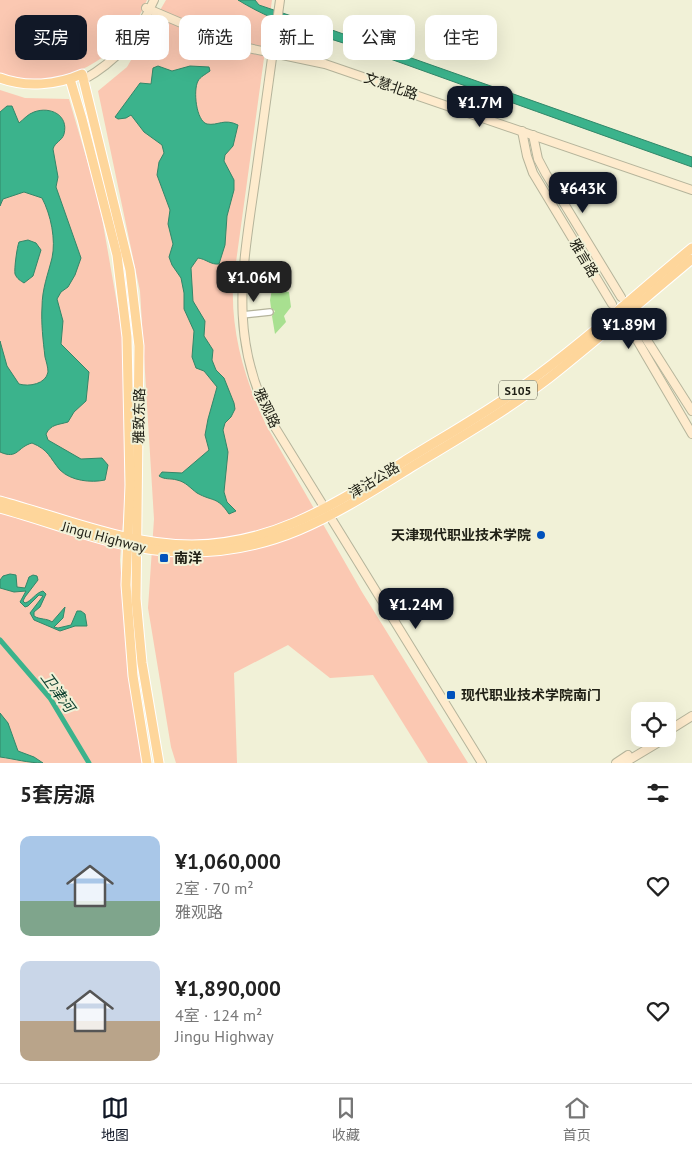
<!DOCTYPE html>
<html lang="zh">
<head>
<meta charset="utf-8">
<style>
  :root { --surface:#fff; --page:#f6f6f6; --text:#222; --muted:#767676; --line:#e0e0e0; --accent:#111827 }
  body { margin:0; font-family:"PT Sans","Noto Sans SC",sans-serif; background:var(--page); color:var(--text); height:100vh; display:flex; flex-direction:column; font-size:19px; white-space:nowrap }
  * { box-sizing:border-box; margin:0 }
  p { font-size:16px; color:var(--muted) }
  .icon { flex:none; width:28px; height:28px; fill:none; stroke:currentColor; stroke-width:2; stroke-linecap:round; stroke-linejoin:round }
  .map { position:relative; height:763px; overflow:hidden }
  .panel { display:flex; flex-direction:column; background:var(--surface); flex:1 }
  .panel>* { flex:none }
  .hud { position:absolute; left:15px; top:15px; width:662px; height:45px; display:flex; gap:10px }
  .buttons { position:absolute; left:631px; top:702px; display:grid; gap:10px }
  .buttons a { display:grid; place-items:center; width:45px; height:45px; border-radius:10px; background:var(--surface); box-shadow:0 5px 20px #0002; font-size:25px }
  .price { position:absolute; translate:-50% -42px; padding:0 11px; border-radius:10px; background:var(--accent); color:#fff; font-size:16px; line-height:32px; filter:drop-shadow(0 1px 2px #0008) }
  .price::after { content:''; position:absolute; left:50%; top:30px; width:15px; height:11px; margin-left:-8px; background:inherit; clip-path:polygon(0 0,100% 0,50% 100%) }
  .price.active { background:#222; color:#fff }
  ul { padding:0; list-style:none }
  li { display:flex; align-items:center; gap:15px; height:125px; padding:0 20px }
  li span { display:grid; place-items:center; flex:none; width:140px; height:100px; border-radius:10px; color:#555 }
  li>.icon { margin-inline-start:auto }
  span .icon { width:60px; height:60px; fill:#fffc; stroke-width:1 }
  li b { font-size:21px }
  h2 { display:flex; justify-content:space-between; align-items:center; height:60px; padding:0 20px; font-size:21px }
  .pill { padding:0 18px; border-radius:10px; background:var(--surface); box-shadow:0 5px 20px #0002; font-size:18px; line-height:45px }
  .pill.active { background:var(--accent); color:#fff }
  .menu { display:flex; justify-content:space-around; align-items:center; height:70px; border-top:1px solid var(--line); background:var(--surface); font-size:14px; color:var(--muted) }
  .menu a { display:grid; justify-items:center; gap:2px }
  .menu .active { color:var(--accent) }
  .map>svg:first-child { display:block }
  .green { fill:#fbc8b2 }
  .water { fill:#3bb38c; stroke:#338769 }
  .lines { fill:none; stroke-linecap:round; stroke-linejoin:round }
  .canal { stroke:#3bb38c; stroke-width:5 }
  .building { fill:#a8e090 }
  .street-casing { stroke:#b5b49b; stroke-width:8 }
  .secondary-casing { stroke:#b5b49b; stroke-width:10 }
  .primary-casing { stroke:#fff; stroke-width:11 }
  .street { stroke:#fff; stroke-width:5.5 }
  .secondary { stroke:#feebcd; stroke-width:8 }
  .primary { stroke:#fed69b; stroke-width:9 }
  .poi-dot { fill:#0152bc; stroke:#f1f1d7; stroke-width:2 }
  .labels { text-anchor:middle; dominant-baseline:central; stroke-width:4; stroke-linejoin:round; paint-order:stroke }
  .shield { fill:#f1f1d7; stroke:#5f5f50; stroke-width:1 }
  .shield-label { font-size:12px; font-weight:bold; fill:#202016 }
  .street-label { font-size:14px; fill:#202016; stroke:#f1f1d7 }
  .poi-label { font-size:14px; font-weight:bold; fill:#202016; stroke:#f1f1d7; text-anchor:start }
  .water-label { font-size:15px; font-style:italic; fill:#0b3f2e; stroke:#f1f1d7 }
</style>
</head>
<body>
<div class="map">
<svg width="692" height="763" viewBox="0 0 692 763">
  <rect width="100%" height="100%" fill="#f1f1d7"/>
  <g class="green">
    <path d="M0 0H147C123 58 62 95 0 73Z"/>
    <path d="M166 0H272L233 284C231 334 245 380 266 425L362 592 468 763H428L373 675 330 678 288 645 234 673 237 763H176L171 747 148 608 154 519 140 291 98 91 127 67Z"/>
    <path d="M0 90 25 98 69 99 99 201 123 338 125 496 120 560 127 656 145 763H0Z"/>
  </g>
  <g class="water">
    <path d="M238 0H255L259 5 315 24 692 157V167C588 130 485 93 382 56 333 38 283 28 238 0Z"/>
    <path d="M158 66 172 71 190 66 209 67 210 71C206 74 200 77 198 81 193 90 196 121 207 124 218 126 224 118 238 125L233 146 225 155 224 161 234 180V190L227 216 225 245 219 264C211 265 206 259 198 258L191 268 193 301 205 321 204 336 213 350 212 360 216 370 224 378 234 403 235 409 231 417 225 423 223 430 228 452 224 492 227 502 236 511 229 514C217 496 213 502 197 493 190 488 186 482 177 480 170 478 165 480 159 476L162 472 182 473 209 450 205 435 208 419 217 387 204 371 196 368 192 357 194 331 184 309V293L181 278 172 265 169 257 173 244 168 224 170 210 157 175 159 162 164 153 162 145 144 132 131 115 126 118 118 119 115 117 140 83 151 84 153 68Z"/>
    <path d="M7 106H12L19 123C24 119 28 114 34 112 50 106 69 115 64 134 62 141 55 142 53 149L58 177 56 187 81 258 75 275 68 287 61 292 57 299 63 321 61 344 89 372 86 401 74 412 68 422C58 425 51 424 46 434L48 440 81 459 102 458 108 465 105 480C91 483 71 481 60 470 49 457 49 450 32 443 17 447 18 460 0 452V341L7 366 19 384C29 387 46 384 48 372 48 367 46 361 45 357 43 340 41 323 42 307 42 289 48 274 52 258 56 240 51 215 42 198L24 192 3 199 0 206V112Z"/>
    <path d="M28 240 36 243 41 250 33 276 24 283C21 281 17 279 15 274 14 269 17 247 19 242Z"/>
    <path d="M10 574 16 575 17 587 25 588 29 577 33 575 37 576 38 580 25 597 23 601 25 603C32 601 35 593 43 591L46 594 40 607 34 612V616C40 620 47 618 52 622L65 607 63 618 54 627 58 628 71 625 77 611H81L85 614 87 626H75L60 631 34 620 30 613 43 596 39 595 28 606 25 607 20 602 26 591 14 592 0 588V580L3 576Z"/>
    <path d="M0 713 8 723 18 751 34 757 43 763C28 763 15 759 0 757Z"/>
  </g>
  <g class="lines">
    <path class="canal" d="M0 640 50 698 89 763"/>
  </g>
  <path class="building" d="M272 289 289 292 291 307 284 316 286 322 275 334 272 316 275 311 271 308 270 300Z"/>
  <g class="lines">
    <g class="street-casing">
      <path id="street" d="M242 315 270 312"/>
    </g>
    <g class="secondary-casing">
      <g id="secondary">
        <path d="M280 0C272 58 264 116 256 174 243 267 226 342 276 429L482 763"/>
        <path d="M146 8 221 40 248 48 325 64 692 190"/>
        <path d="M83 80C117 61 138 36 154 0"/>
        <path d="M522 131 527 156 533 173 612 304"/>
        <path d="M533 135 538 159 546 174 621 297"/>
        <path d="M636 323 692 411"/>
        <path d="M630 328 692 434"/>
        <path d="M668 731 692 716"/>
        <path d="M616 763 628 755"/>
        <path d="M624 763 664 739"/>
      </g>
    </g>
    <g class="primary-casing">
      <g id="primary">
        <path d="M0 78C26 88 57 85 82 74L130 270 139 346 136 599 142 663 159 763"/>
        <path d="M70 79 82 119 117 255 127 337 130 485 126 585 133 676 147 763"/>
        <path d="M0 501C63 518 126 545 192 545 276 544 334 504 403 462 443 437 485 414 523 386 582 344 636 294 692 248"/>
        <path d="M0 508C60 524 121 552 184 552 277 554 337 513 413 466 459 438 506 411 549 378 597 340 644 299 692 259"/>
      </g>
    </g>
    <use href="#street" class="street"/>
    <use href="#secondary" class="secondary"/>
    <use href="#primary" class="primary"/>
  </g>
  <g class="poi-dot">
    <circle cx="541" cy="535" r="5"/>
    <rect x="159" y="553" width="10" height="10" rx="2.5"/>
    <rect x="446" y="690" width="10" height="10" rx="2.5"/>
  </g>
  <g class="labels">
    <rect class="shield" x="499" y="380.5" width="38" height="19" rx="4"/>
    <g class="shield-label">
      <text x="518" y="390">S105</text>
    </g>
    <g class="street-label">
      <text transform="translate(391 86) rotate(19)">文慧北路</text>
      <text transform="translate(584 258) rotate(59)">雅言路</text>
      <text transform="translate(267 408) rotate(65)">雅观路</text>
      <text transform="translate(139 416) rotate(-89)">雅致东路</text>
      <text transform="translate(374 480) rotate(-31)">津沽公路</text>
      <text transform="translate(104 537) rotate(15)">Jingu Highway</text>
    </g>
    <g class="poi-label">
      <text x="531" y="535" text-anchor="end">天津现代职业技术学院</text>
      <text x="174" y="558">南洋</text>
      <text x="461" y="695">现代职业技术学院南门</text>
    </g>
    <g class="water-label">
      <text transform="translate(58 692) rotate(54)">卫津河</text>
    </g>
  </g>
</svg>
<div class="buttons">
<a><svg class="icon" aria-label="locate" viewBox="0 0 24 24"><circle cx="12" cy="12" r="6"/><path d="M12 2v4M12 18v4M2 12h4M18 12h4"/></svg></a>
</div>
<b class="price" style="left:480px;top:128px">¥1.7M</b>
<b class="price" style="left:583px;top:214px">¥643K</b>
<b class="price active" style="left:254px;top:303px">¥1.06M</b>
<b class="price" style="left:629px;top:350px">¥1.89M</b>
<b class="price" style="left:416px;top:630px">¥1.24M</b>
<div class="hud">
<a class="pill active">买房</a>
<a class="pill">租房</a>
<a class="pill">筛选</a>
<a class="pill">新上</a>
<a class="pill">公寓</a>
<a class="pill">住宅</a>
</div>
</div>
<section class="panel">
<h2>5套房源<svg class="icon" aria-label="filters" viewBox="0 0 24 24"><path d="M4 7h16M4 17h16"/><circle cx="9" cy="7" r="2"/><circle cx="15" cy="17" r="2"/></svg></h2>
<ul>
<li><span style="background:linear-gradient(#a9c7e8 65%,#7fa58c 0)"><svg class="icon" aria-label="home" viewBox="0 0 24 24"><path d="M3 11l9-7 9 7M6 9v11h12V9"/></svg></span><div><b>¥1,060,000</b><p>2室 · 70 m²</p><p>雅观路</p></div><svg class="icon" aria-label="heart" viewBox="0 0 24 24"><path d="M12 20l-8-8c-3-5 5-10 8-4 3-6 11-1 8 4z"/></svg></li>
<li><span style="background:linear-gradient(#c9d6e8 60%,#b9a48a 0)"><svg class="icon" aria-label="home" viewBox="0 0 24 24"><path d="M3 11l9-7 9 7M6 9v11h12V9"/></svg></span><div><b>¥1,890,000</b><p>4室 · 124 m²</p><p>Jingu Highway</p></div><svg class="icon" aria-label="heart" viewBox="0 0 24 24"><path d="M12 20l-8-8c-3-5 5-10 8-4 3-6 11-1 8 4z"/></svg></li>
</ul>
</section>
<nav class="menu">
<a class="active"><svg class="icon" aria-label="map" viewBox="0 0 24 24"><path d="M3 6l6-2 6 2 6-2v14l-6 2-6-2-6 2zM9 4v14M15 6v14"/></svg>地图</a>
<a><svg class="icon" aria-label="saved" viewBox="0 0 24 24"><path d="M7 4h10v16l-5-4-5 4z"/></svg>收藏</a>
<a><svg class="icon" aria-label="home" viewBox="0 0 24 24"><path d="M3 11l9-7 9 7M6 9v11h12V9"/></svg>首页</a>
</nav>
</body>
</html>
